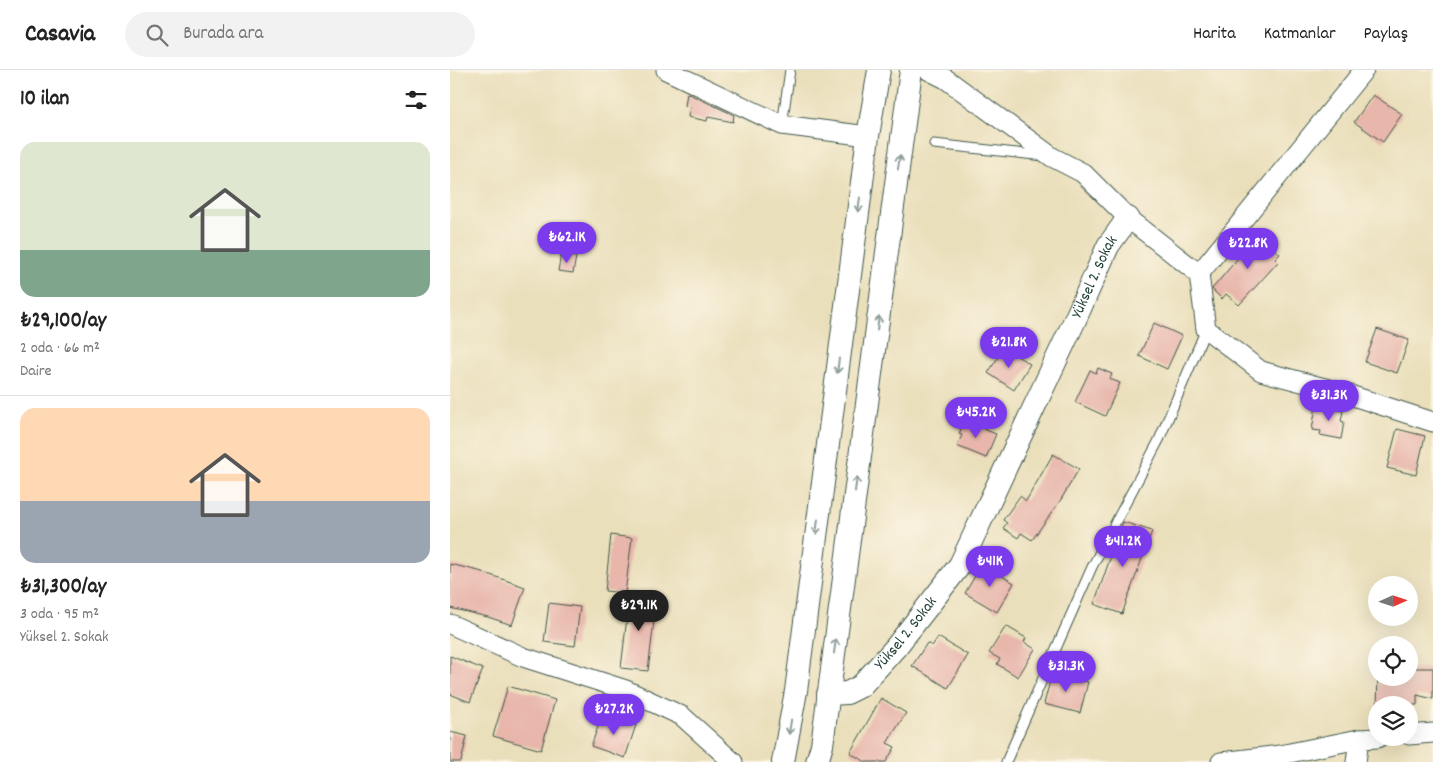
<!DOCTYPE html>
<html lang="tr">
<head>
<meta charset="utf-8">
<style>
  :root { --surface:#fff; --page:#f2f2f2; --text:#222; --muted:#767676; --line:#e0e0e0; --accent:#7c3aed }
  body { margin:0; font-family:Dekko,sans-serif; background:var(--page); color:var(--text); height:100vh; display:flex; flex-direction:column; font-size:19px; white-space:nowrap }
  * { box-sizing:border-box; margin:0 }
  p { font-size:16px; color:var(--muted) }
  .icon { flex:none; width:28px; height:28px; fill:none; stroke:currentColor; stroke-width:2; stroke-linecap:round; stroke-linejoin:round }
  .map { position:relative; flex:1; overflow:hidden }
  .panel { display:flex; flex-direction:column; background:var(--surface); width:450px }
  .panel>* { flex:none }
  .needle { width:32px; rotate:87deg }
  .fabs { position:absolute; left:918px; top:506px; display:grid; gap:10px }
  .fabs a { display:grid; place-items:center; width:50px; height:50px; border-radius:50%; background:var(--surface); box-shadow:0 5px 20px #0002; font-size:25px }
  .price { position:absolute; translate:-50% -42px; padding:0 11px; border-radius:18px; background:var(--accent); color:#fff; font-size:16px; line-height:32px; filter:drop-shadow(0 1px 2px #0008) }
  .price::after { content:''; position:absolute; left:50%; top:30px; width:15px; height:11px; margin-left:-8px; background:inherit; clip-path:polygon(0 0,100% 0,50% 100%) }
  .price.current { background:#222; color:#fff }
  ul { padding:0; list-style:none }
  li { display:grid; align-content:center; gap:10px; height:265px; padding:0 20px }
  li+li { border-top:1px solid var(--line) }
  li span { display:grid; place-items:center; height:155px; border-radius:15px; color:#555 }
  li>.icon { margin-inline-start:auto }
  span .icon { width:90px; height:90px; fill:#fffc; stroke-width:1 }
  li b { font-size:21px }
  h2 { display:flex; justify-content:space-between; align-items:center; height:60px; padding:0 20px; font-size:21px }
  header { display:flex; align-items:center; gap:30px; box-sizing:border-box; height:70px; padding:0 25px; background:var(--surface); border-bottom:1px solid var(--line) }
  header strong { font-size:24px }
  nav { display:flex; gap:28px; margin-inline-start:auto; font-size:18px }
  .search { width:350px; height:45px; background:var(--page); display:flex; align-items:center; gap:12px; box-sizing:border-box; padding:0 18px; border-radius:28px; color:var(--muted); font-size:19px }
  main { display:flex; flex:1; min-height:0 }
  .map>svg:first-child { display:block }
  .building { fill:#e8b6ab }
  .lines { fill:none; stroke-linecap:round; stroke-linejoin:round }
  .service-casing { stroke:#3d5548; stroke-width:11 }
  .minor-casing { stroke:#3d5548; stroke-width:21 }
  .tertiary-casing { stroke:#3d5548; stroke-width:24 }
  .service { stroke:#fff; stroke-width:9 }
  .minor { stroke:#fff; stroke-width:19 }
  .tertiary { stroke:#fff; stroke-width:22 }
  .oneway { stroke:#8f9e9a }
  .labels { text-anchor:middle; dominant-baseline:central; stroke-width:5; stroke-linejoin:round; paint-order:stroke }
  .street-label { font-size:16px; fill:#1f3d34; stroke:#fcf5e5 }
</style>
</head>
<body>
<header>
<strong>Casavia</strong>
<div class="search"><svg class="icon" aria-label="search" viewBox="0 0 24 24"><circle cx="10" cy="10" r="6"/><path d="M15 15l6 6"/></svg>Burada ara</div>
<nav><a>Harita</a><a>Katmanlar</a><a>Paylaş</a></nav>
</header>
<main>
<section class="panel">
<h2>10 ilan<svg class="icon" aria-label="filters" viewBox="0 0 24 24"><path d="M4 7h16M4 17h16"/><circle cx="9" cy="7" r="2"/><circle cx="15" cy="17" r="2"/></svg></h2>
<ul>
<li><span style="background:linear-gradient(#dfe7d0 70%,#7fa58c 0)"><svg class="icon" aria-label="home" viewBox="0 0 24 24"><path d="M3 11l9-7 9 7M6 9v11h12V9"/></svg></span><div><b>₺29,100/ay</b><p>2 oda · 66 m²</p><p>Daire</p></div></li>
<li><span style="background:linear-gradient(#ffd9b3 60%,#9aa5b1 0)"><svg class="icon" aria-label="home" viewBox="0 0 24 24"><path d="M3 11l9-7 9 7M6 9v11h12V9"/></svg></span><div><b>₺31,300/ay</b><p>3 oda · 95 m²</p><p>Yüksel 2. Sokak</p></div></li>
</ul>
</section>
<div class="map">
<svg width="983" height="692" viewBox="0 0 983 692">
  <rect width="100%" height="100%" fill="#fcf5e5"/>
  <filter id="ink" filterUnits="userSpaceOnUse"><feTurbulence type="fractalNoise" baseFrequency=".02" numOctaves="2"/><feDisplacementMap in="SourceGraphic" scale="10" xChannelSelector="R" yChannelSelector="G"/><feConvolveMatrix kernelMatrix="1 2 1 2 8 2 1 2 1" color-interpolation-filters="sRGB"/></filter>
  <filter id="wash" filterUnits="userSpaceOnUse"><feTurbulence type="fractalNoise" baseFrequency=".0096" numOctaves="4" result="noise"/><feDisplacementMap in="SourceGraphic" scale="20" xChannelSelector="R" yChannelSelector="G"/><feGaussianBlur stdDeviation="1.12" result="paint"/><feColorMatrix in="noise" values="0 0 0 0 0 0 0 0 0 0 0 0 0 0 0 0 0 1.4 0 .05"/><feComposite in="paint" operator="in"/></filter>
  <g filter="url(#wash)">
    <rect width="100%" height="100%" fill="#eadfbb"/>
    <g id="blocks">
      <g class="building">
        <path d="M237 23 284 45 283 52 258 47 257 51 238 47 240 37 235 36Z"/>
        <path d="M923 25 952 44 933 72 904 52Z"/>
        <path d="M810 162 821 172 819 174 830 184 825 189 828 192 789 235 776 224 772 229 762 219Z"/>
        <path d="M111 184 126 187 123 203 108 201Z"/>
        <path d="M704 253 732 266 717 299 689 286Z"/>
        <path d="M927 259 959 270 947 303 915 292Z"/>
        <path d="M554 278 580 294 564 320 538 303Z"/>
        <path d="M648 298 662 304 660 309 670 313 655 346 625 332 640 300 646 303Z"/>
        <path d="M866 336 893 341 891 351 894 352 891 369 870 365 871 361 862 360Z"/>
        <path d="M514 351 546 364 536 388 507 376 512 365 509 364Z"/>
        <path d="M947 359 975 366 966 405 937 398Z"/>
        <path d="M603 384 629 399 610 431 582 470 571 463 568 468 553 458 557 453 553 450 570 426 576 431Z"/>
        <path d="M673 452 702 461 672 544 644 534Z"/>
        <path d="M161 465 182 468 175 523 155 521Z"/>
        <path d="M0 494 29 501 75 517 62 555 38 547 0 538Z"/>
        <path d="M532 494 564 513 547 542 515 523Z"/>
        <path d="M180 522 207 525 198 601 171 598Z"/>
        <path d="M99 533 130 537 125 576 94 572Z"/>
        <path d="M556 556 576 568 574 572 585 579 568 607 547 594 550 589 539 583Z"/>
        <path d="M488 567 518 585 498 618 462 596 477 573 482 576Z"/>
        <path d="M0 586 33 599 20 632 0 624Z"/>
        <path d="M959 598H983V629L967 625V635H927L928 608H959Z"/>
        <path d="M602 603 638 612 630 643 594 634Z"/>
        <path d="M58 616 105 630 91 680 43 666Z"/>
        <path d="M431 628 456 643 437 673 445 677 436 692H416L400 683Z"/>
        <path d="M153 643 186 655 175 688 141 676Z"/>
        <path d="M0 662 17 666 11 692H0Z"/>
      </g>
    </g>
  </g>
  <g filter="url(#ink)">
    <use href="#blocks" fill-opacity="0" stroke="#3d5548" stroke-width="1"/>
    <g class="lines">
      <g class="service-casing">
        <g id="service">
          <path d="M332 55 340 0"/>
          <path d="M484 74 594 86"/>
          <path d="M556 692 642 497 709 370 756 259"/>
        </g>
      </g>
      <g class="minor-casing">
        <g id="minor">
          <path d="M216 0 332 55 418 66"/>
          <path d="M478 0 496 9 602 87 633 103 678 148 749 204 756 259 811 301 897 324 983 352"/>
          <path d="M749 204 914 0"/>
          <path d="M0 554 73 587 176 620 232 646 283 692"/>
          <path d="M959 665 983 663"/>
          <path d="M771 692 830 685 909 669 928 668"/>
          <path d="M906 692 909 669"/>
        </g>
      </g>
      <g class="tertiary-casing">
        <g id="tertiary">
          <path id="s1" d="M378 624 397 623 411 616 446 577 510 495 624 252 658 176 678 148"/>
          <path d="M333 692 346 621 418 66 429 0"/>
          <path d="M367 692 372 675 461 0"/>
        </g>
      </g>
      <use href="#service" class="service"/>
      <use href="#minor" class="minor"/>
      <use href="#tertiary" class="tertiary"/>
    </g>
    <defs><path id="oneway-shaft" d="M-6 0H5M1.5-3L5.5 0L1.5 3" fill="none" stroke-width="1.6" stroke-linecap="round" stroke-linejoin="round" transform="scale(1.25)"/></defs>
    <g class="oneway">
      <use href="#oneway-shaft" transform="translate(449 92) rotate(-82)"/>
      <use href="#oneway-shaft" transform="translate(409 135) rotate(97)"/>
      <use href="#oneway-shaft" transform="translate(428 253) rotate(-82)"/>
      <use href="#oneway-shaft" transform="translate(388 296) rotate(97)"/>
      <use href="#oneway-shaft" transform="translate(406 414) rotate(-82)"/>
      <use href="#oneway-shaft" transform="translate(367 457) rotate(97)"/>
      <use href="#oneway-shaft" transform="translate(385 576) rotate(-82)"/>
      <use href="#oneway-shaft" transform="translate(340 657) rotate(99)"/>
    </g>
  </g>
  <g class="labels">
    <g class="street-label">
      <text stroke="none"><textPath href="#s1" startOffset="509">Yüksel 2. Sokak</textPath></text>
      <text stroke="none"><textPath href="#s1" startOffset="104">Yüksel 2. Sokak</textPath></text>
    </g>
  </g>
</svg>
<div class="fabs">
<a><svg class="needle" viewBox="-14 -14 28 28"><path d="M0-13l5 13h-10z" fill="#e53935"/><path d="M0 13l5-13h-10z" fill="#767676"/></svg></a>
<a><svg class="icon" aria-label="locate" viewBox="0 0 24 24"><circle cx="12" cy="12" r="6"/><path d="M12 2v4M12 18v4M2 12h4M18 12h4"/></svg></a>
<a><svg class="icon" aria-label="layers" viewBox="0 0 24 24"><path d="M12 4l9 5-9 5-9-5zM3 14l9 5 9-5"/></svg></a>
</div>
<b class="price" style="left:117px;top:194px">₺62.1K</b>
<b class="price" style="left:798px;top:200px">₺22.8K</b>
<b class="price" style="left:559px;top:299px">₺21.8K</b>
<b class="price" style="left:879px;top:352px">₺31.3K</b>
<b class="price" style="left:526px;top:369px">₺45.2K</b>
<b class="price" style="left:673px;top:498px">₺41.2K</b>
<b class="price" style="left:540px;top:518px">₺41K</b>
<b class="price current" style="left:189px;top:562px">₺29.1K</b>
<b class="price" style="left:616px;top:623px">₺31.3K</b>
<b class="price" style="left:164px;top:666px">₺27.2K</b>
</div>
</main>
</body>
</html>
